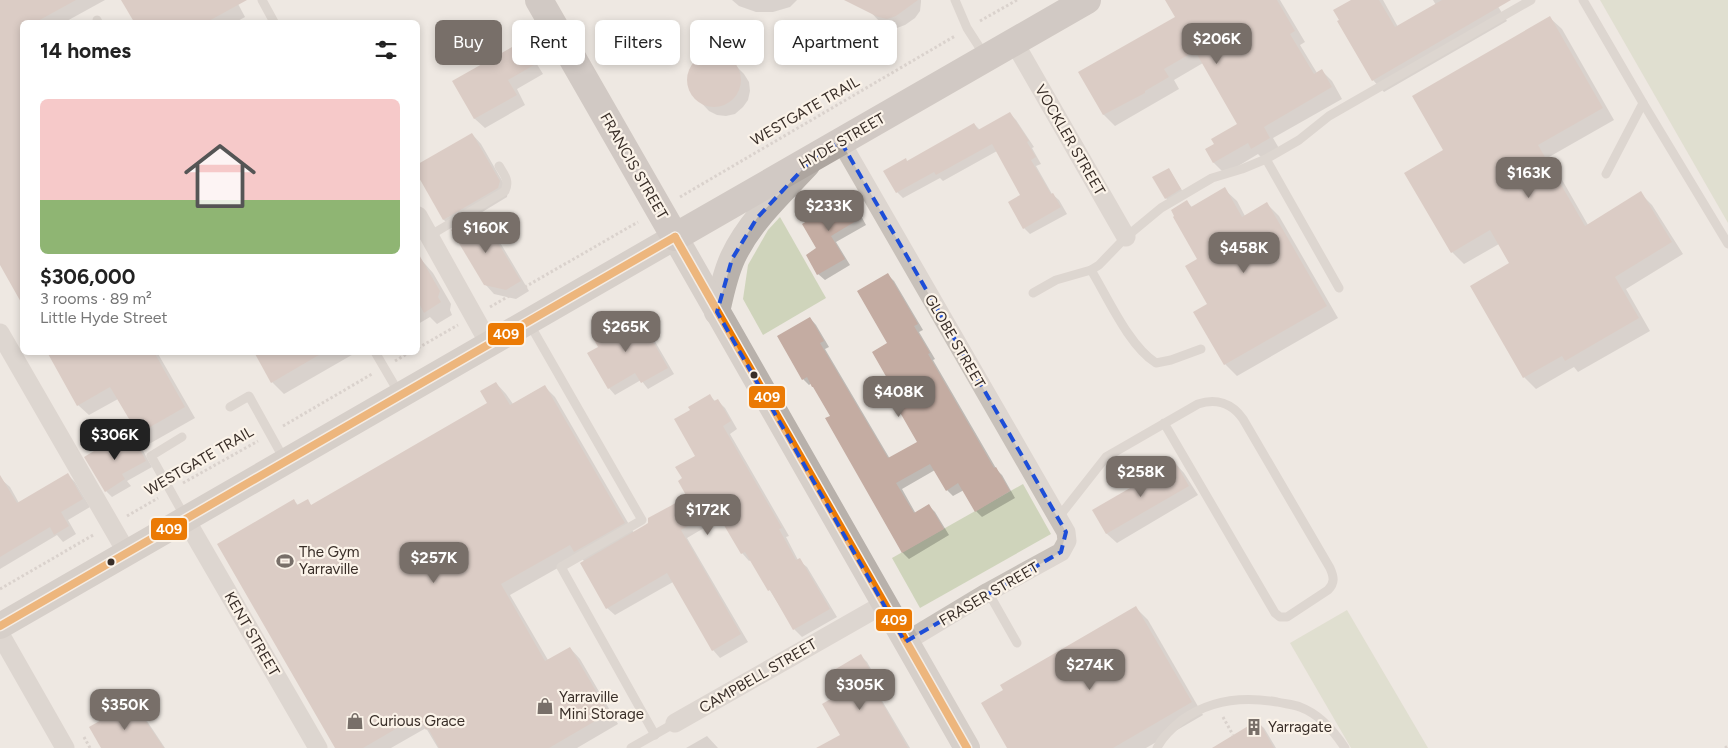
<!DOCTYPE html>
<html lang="en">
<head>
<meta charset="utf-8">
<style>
  :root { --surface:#fff; --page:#f2f2f2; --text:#222; --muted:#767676; --accent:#786f69 }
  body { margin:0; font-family:Figtree,sans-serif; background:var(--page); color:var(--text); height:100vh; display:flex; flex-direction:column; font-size:19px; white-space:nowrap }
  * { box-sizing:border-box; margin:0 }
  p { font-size:16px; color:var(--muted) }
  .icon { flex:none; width:28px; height:28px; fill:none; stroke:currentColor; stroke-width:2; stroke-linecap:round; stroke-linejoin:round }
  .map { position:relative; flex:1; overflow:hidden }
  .panel { position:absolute; left:20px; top:20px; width:400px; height:335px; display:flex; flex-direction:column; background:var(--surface); border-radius:8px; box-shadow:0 2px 8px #0003 }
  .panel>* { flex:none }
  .hud { position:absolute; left:435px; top:20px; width:475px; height:45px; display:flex; gap:10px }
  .price { position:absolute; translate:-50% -42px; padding:0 11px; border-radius:10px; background:var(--accent); color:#fff; font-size:16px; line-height:32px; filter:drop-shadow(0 1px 2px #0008) }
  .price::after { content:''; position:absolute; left:50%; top:30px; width:15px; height:11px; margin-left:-8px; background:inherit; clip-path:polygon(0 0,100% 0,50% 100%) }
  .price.on { background:#222; color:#fff }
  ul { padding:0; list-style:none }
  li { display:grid; align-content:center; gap:10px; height:265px; padding:0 20px }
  li span { display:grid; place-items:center; height:155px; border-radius:8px; color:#555 }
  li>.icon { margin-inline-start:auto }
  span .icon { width:90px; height:90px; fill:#fffc; stroke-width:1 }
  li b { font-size:21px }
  h2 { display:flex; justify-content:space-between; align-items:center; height:60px; padding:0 20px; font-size:21px }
  .tag { padding:0 18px; border-radius:8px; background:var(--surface); box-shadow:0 2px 8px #0003; font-size:18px; line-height:45px }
  .tag.on { background:var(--accent); color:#fff }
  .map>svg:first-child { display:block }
  .green { fill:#cfd4bb }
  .shadow { fill:#0003 }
  .building { fill:#c4aca2 }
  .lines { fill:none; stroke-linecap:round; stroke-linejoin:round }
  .path { stroke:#c0b9b3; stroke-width:3; stroke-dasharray:2.5 2.5; stroke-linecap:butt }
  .lane { stroke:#c8c1ba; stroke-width:9 }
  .street { stroke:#c8c1ba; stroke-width:19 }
  .secondary { stroke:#b8b1ab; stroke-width:26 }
  .primary { stroke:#ada59f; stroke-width:28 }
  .bus-1-casing { stroke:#fbf3e9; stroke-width:11 }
  .bus-1 { stroke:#eb7a04; stroke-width:8 }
  .marked { fill:none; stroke:#1d4ed8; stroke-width:4; stroke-dasharray:10 6; stroke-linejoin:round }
  .bus-dot { fill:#392e28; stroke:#fbf3e9; stroke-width:2 }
  .labels { text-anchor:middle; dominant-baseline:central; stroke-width:4.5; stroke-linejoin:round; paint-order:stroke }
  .street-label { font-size:15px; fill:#392e28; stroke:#fbf3e9 }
  .poi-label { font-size:15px; fill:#392e28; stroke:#fbf3e9; text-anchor:start }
  .line-badge { stroke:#fbf3e9; stroke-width:2 }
  .badge-label { font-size:14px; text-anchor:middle; font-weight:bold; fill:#fff }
</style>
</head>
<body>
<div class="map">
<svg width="1728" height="748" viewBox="0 0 1728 748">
  <rect width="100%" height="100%" fill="#eee8e2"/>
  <g class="green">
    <path d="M1600 0H1728V223Z"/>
    <path d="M780 217 826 298 763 335 743 299 748 265 768 230Z"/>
    <path d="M1023 484 1051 534 920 608 892 558Z"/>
    <path d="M1347 610 1428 748H1351L1290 643Z"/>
  </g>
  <g class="shadow">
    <path d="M0 0H105L65 22H22V302L0 263Z"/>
    <path d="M122 0H236L245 17 236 22H135Z"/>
    <path d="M732 0H797L790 7 773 12H756L739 6Z"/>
    <path d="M862 0H921V2L920 11 915 18 905 25 897 28 888 26 880 22 865 6Z"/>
    <path d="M1167 0H1280L1305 42 1300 45 1317 73 1321 70 1332 81 1342 99 1273 138 1280 150 1263 159 1258 154 1225 174 1214 163 1206 149 1216 144 1239 125 1203 63 1174 80 1179 89 1115 126 1104 115 1080 73 1177 18Z"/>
    <path d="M1354 0H1383L1398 27 1436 5 1433 0H1494L1507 21 1384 92 1373 80Z"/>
    <path d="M1550 18 1562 29 1614 120 1549 157 1588 225 1640 193 1652 205 1683 254 1626 289 1650 331 1578 372 1574 367 1536 389 1524 377 1471 286 1510 264 1499 244 1464 264 1452 252 1445 150Z"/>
    <path d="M521 43 530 53 543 74 517 89 525 105 485 128 475 119 454 81Z"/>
    <path d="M714 54 723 56 735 65 744 74 749 82 750 91 748 100 743 107 735 114 726 116 717 115 709 111 693 94 689 86V77L691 68 697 61 705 56Z"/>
    <path d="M1010 114 1016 120 1034 147 1032 148 1041 164 1036 166 1052 194 1059 200 1067 214 1030 234 1024 228 1022 196 997 151 943 181 940 178 903 198 897 192 908 162 974 124 980 130Z"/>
    <path d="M472 134 481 144 508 191 507 197 479 214 489 224 529 291 516 299 494 294 485 284 454 230 444 220 418 174V165Z"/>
    <path d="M1169 169 1183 192 1168 201 1166 198Z"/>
    <path d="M1224 189 1237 201 1245 216 1267 204 1279 216 1338 318 1237 376 1225 364 1209 304 1187 202 1192 207Z"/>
    <path d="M846 195 853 201 866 225 836 242 850 265 825 280 818 274V248L824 212Z"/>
    <path d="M418 256 433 273 451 304 450 310 452 315 437 324 430 317 418 324Z"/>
    <path d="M888 275 894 281 923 330 919 332 935 359 933 360 997 470 1002 475 1015 498 982 517 976 511 964 490 953 496 947 490 935 470 902 489 916 514 929 506 935 512 949 535 909 559 903 553 827 419 832 416 812 383 809 385 803 379 810 318 816 325 829 347 825 349 890 459 918 442 904 407 889 344Z"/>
    <path d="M637 314 643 321 674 374 648 389 641 380 615 395 609 388 599 347Z"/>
    <path d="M48 352H157L195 418 149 444 139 434 118 399 89 415 78 405Z"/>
    <path d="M255 352H357L284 394 272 382Z"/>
    <path d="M496 383 506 394 513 404 544 386 555 397 634 533 688 497 684 479 696 456 692 410 710 396 716 402 718 401 725 408 737 429 730 434 789 536 786 537 798 560 807 567 837 617 802 637 794 629 751 560 749 561 742 553 721 518 687 538 748 642 720 658 713 650 673 582 615 615 607 608 585 562 579 556 510 595 548 660 570 648 580 659 618 724 577 748H438L426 728 391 748H337L294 501 299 506 307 501 312 506 489 404Z"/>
    <path d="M131 434 137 440 152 467 127 481 131 486 112 497 106 491V448Z"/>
    <path d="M1175 463 1184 473 1198 495 1117 543 1107 534 1094 510Z"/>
    <path d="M68 475 75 482 90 507 68 520 76 534 63 542 57 535 0 569V481L2 480 10 487 19 503Z"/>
    <path d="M1136 608 1148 620 1203 715 1146 748H1009Z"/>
    <path d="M861 656 867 662 886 696 881 699 910 748H842V693Z"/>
    <path d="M132 703 139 709 165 748H102Z"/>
    <path d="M1257 722 1264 728 1276 748H1213Z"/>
    <path d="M707 736 718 748H686Z"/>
  </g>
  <g class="building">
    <path d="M0 0H76L36 22H22V304L0 265Z"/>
    <path d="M121 0H247L207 22H134Z"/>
    <path d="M844 0H918L896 16 887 19 878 17Z"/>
    <path d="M1165 0H1277L1295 31 1290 34 1314 74 1322 69 1332 87 1264 127 1270 138 1251 149 1248 143 1213 163 1205 149 1214 144 1211 139 1237 124 1195 51 1164 69 1169 77 1145 91V93L1103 115 1078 72 1175 17Z"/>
    <path d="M1351 0H1379L1395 27 1442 0H1511L1372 81 1337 21 1339 20 1333 10Z"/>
    <path d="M1550 16 1603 108 1538 145 1585 226 1641 191 1672 242 1615 277 1639 318 1565 361 1562 356 1523 378 1470 286 1509 263 1490 230 1451 253 1404 173 1443 150 1412 96Z"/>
    <path d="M521 42 534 65 508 80 517 95 474 119 452 81Z"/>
    <circle cx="714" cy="80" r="27"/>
    <path d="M1010 112 1029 141 1027 142 1036 157 1031 160 1051 194 1053 193 1061 207 1023 229 1008 202 1020 195 992 144 936 175 934 172 896 193 883 171 906 158 907 161 974 123 978 130Z"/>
    <path d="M472 133 500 181 498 188 443 220 418 176V164Z"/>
    <path d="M1169 168 1181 189 1165 199 1152 177Z"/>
    <path d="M1225 187 1242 217 1267 202 1327 306 1224 365 1193 312 1207 304 1185 266 1197 259 1173 217 1174 216 1171 210 1187 200 1191 207Z"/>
    <path d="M847 193 861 218 831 236 845 259 817 275 806 255 816 248 802 224 822 212 820 209Z"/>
    <path d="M480 213 521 281 506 290 484 285 451 230Z"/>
    <path d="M418 253 440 291 438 297 441 302 424 313 418 301Z"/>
    <path d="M888 273 918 324 914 326 930 353 928 354 994 468 996 467 1010 491 975 512 958 483 946 491 930 464 896 483 914 513 929 504 944 529 902 553 825 418 830 416 813 387H812L807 377 802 380 777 336 810 317 824 341 820 343 888 458 917 442 898 409 903 406 872 352 887 343 857 291Z"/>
    <path d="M637 313 668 368 641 383 635 373 608 389 587 353 598 347 593 338Z"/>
    <path d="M47 352H154L185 407 138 434 110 387 77 406Z"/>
    <path d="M254 352H324L271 383Z"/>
    <path d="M496 382 510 405 545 385 625 523 574 552 570 545 501 584 545 661 570 647 609 713 549 748H439L428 728 426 730 418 716 363 748H335L217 544 294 499 297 505 308 499 311 505 487 403 480 391Z"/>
    <path d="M710 394 714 401 718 399 731 421 723 426 782 528 779 529 796 560 800 558 830 609 793 630 770 590 768 591 745 552 741 554 715 510 681 530 741 634 712 651 667 573 606 609 580 563 645 525 648 523V518L687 497 678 481 682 478 675 467 695 456 674 419 690 410 688 407Z"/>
    <path d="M131 432 146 461 122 474 125 479 105 492 84 457 104 445 105 447Z"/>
    <path d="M1175 462 1189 486 1106 534 1092 510Z"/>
    <path d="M68 473 83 499 61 512 69 526 54 535 50 527 0 557V475L17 503Z"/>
    <path d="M1136 606 1192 702 1113 748H1007L981 703 1003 690 1000 685Z"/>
    <path d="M861 654 881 689 876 692 908 748H816L840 735 822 704 841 693 829 673Z"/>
    <path d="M133 702 164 748H101L89 727Z"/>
    <path d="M1258 720 1274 748H1212Z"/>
  </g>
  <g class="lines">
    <g class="path">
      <path d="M980 21 1017 0"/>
      <path d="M680 197 955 36"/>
      <path d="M490 307 638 222"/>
      <path d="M418 348 458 325"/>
      <path d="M395 361 410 352"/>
      <path d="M283 426 372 374"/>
      <path d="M183 483 258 441"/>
      <path d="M127 516 158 498"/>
      <path d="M0 589 95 534"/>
      <path d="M1223 717 1233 735"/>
      <path d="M84 737 90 748"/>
      <path d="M1725 748 1728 746"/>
    </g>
    <g class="lane">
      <path d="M262 0 274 22"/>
      <path d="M955 0 967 28 985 56"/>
      <path d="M1583 0 1643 103 1606 174"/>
      <path d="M97 20 98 22"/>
      <path d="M1643 103 1728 244"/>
      <path d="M1266 159 1339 288"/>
      <path d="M429 236 505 191C510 181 504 174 499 166"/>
      <path d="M1091 270 1099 265 1126 237 1161 208 1212 178 1242 169 1266 159 1299 140 1329 116 1531 0"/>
      <path d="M1033 293 1056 280 1091 270C1108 298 1129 346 1156 363L1171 360 1201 349"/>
      <path d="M529 323 642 520 561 567 655 735"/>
      <path d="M375 352 399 393"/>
      <path d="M230 407 249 396 284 459"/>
      <path d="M182 437 151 456 185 517"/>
      <path d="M1058 518 1106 457 1198 404C1216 398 1232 403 1243 419L1330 568C1334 577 1335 583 1328 590L1287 617H1280L1275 613 1164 423"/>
      <path d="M988 592 1017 643"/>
      <path d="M631 748 675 723"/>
      <path d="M1157 748C1162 737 1172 728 1182 720 1211 699 1243 696 1277 702 1285 704 1293 704 1300 707 1319 714 1334 731 1345 748"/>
    </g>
    <g class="street">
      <path d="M1014 42 1126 237"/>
      <path d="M841 142 1066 532 1067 541 1061 552 988 592 905 642"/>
      <path d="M418 216 490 345"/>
      <path d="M0 333 127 553"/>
      <path d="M186 520 318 748"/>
      <path d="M0 634 65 748"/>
      <path d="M675 723 884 604"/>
    </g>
    <g class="secondary">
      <path d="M717 312C721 294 725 274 733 257 750 221 780 194 807 165"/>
      <path d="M0 626 675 237 967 748"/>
    </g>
    <path class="primary" d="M539 0 675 237 1087 0"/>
    <g class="bus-1-casing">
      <g id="bus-1">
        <path d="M675 237 967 748"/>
        <path d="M0 626 675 237"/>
      </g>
    </g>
    <use href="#bus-1" class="bus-1"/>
  </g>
  <path d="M0 0H1728V748H0ZM841 142 1066 532 1061 552 905 642 717 312 732 259 757 218 814 157Z" fill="#eee8e2" fill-opacity=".55" fill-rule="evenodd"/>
  <path class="marked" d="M841 142 1066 532 1061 552 905 642 717 312 732 259 757 218 814 157Z"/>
  <defs>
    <g id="stadium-bare" transform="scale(1.35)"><path d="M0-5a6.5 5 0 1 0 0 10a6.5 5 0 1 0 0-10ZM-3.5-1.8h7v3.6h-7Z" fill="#786f69" stroke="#fbf3e9" stroke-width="2.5" paint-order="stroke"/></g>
    <g id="shop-bare" transform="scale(1.35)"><path d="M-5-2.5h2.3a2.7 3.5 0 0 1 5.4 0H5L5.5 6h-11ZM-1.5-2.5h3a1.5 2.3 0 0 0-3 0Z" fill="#786f69" stroke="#fbf3e9" stroke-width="2.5" paint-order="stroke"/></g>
    <g id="building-bare" transform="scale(1.35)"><path d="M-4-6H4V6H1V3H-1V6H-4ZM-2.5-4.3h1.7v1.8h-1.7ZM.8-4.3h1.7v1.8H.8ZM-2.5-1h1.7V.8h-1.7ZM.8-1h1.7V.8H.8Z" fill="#786f69" stroke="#fbf3e9" stroke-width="2.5" paint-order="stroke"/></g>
  </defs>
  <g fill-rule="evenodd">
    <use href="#stadium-bare" x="285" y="561"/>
    <use href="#shop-bare" x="545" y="706"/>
    <use href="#shop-bare" x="355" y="721"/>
    <use href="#building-bare" x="1254" y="727"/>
  </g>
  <g class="bus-dot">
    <circle cx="754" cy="375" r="4.5"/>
    <circle cx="111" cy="562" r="4.5"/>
  </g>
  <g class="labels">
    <g class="street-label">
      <text transform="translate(805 111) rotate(-30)">WESTGATE TRAIL</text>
      <text transform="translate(1070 140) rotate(60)">VOCKLER STREET</text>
      <text transform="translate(842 141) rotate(-30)">HYDE STREET</text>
      <text transform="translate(634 166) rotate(60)">FRANCIS STREET</text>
      <text transform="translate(955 341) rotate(60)">GLOBE STREET</text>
      <text transform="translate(199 461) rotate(-30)">WESTGATE TRAIL</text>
      <text transform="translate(989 594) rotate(-30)">FRASER STREET</text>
      <text transform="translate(252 634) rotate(60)">KENT STREET</text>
      <text transform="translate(758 676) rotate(-30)">CAMPBELL STREET</text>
    </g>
    <g class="poi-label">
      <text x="299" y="552">The Gym<tspan x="299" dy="17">Yarraville</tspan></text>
      <text x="559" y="697">Yarraville<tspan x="559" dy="17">Mini Storage</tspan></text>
      <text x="369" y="721">Curious Grace</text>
      <text x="1268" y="727">Yarragate</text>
    </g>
  </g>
  <g class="line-badge">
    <rect x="487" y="322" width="38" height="24" rx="5" fill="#eb7a04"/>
    <rect x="748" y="385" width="38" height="24" rx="5" fill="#eb7a04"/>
    <rect x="150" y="517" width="38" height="24" rx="5" fill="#eb7a04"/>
    <rect x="875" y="608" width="38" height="24" rx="5" fill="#eb7a04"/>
  </g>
  <g class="badge-label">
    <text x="506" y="339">409</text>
    <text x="767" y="402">409</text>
    <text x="169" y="534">409</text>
    <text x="894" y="625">409</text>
  </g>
</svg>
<b class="price" style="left:1217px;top:65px">$206K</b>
<b class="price" style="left:1529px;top:199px">$163K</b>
<b class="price" style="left:829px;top:232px">$233K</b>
<b class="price" style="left:486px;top:254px">$160K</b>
<b class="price" style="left:1244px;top:274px">$458K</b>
<b class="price" style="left:626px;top:353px">$265K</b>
<b class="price" style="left:899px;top:418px">$408K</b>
<b class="price on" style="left:115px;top:461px">$306K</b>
<b class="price" style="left:1141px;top:498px">$258K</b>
<b class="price" style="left:708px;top:536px">$172K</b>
<b class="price" style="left:434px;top:584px">$257K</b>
<b class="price" style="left:1090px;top:691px">$274K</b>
<b class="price" style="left:860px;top:711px">$305K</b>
<b class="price" style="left:125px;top:731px">$350K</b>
<div class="hud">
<a class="tag on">Buy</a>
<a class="tag">Rent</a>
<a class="tag">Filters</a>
<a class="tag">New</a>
<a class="tag">Apartment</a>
</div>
<section class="panel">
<h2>14 homes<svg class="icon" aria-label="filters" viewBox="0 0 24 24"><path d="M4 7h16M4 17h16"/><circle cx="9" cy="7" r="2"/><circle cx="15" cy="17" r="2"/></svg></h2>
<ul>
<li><span style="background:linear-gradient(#f6c9c9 65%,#8fb573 0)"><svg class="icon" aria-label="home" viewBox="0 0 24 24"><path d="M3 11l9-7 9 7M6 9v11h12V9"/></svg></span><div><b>$306,000</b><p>3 rooms · 89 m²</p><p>Little Hyde Street</p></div></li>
</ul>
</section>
</div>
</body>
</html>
